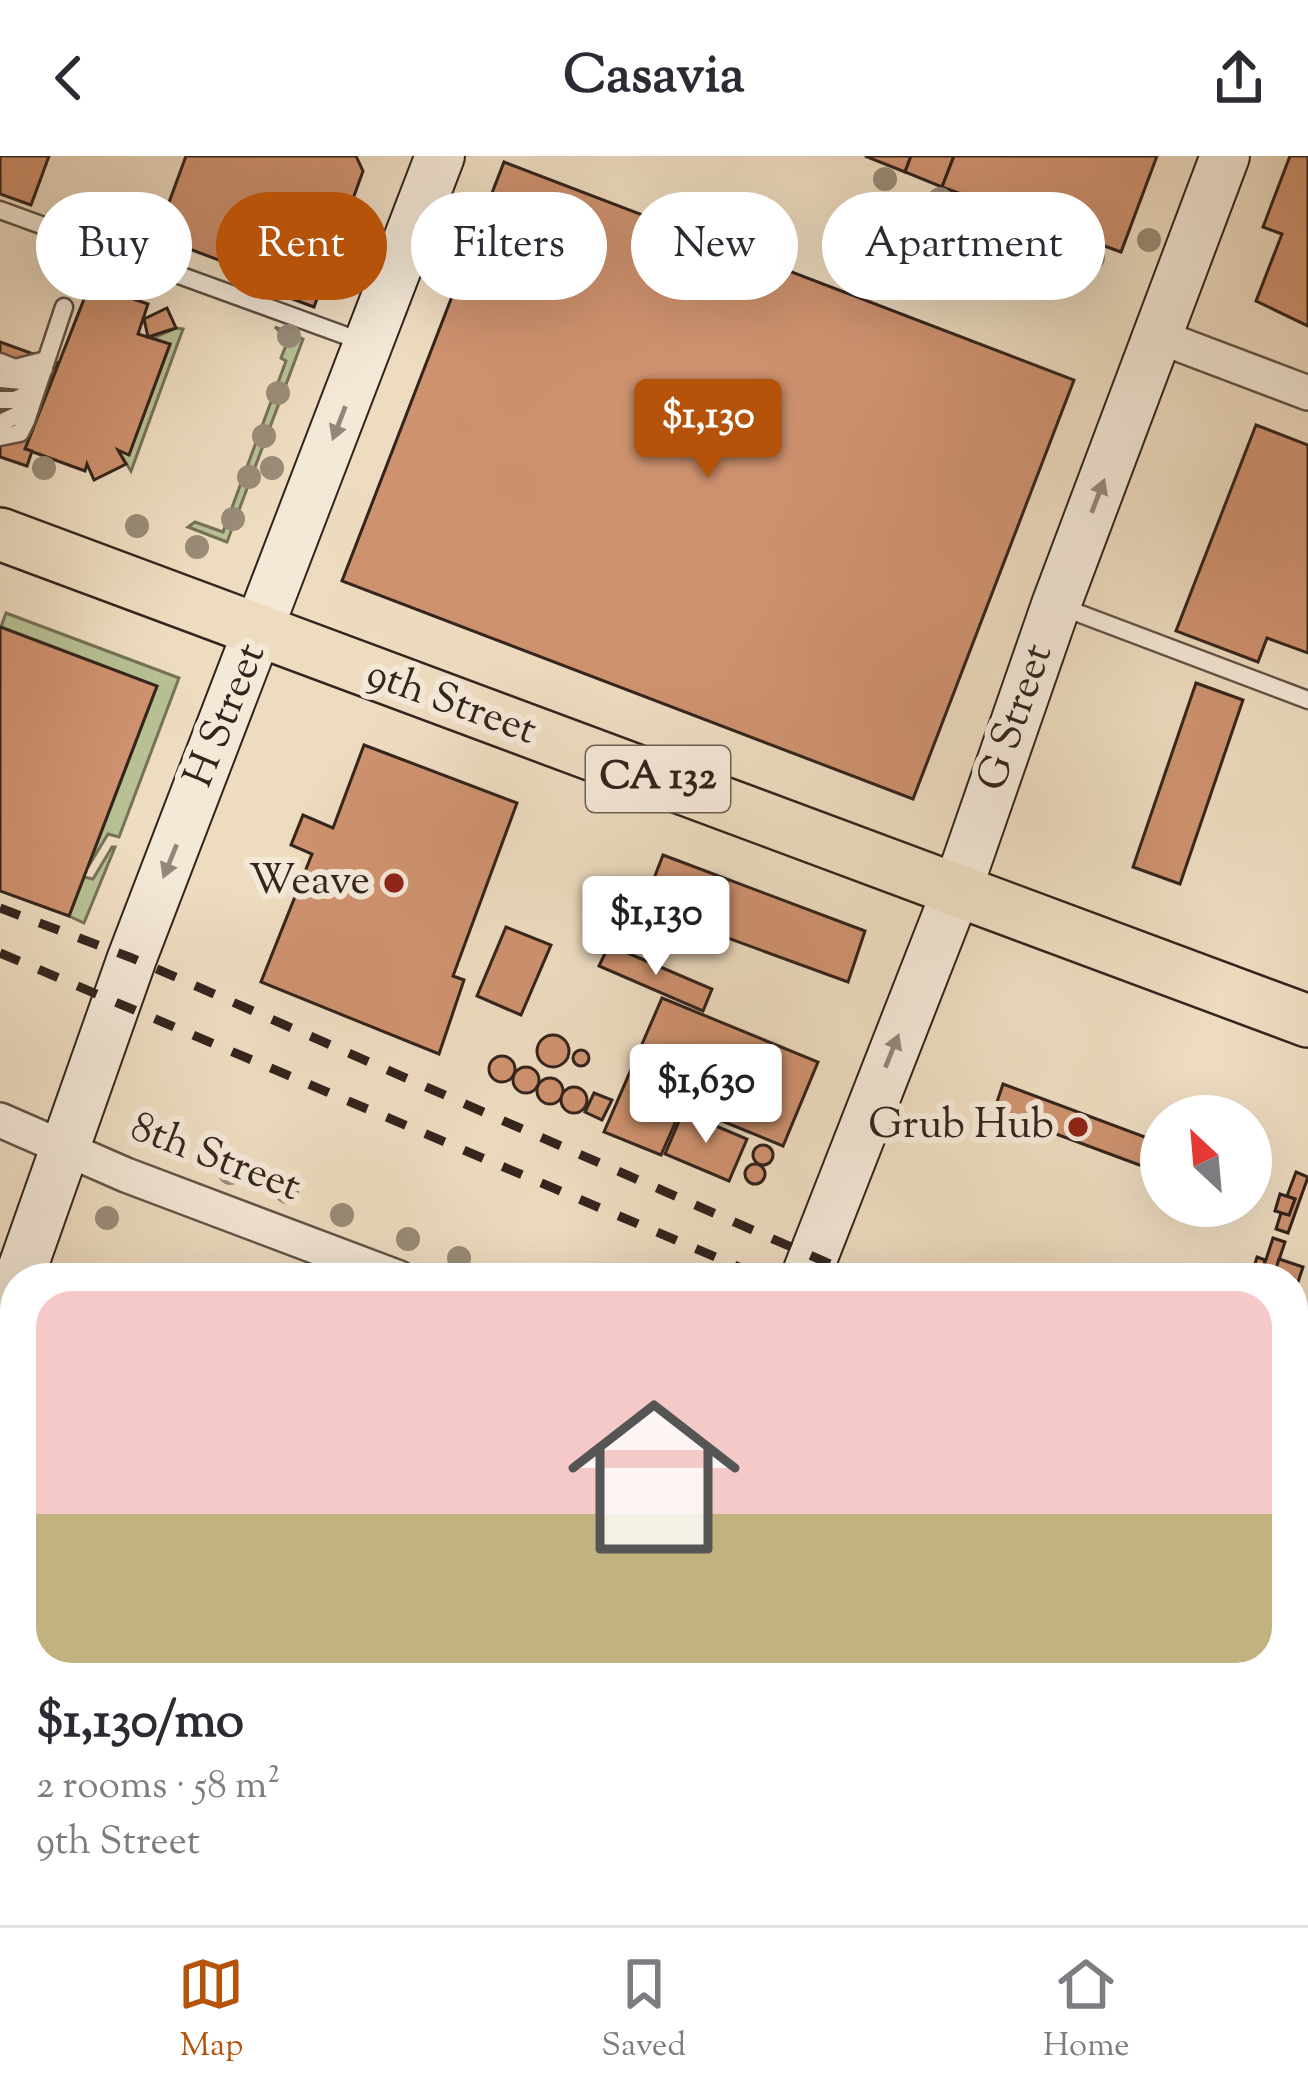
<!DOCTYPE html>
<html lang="en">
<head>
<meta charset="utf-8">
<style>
  :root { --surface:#fff; --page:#f2f2f3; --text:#2b2b33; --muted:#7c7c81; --line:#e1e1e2; --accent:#b45309 }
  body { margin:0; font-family:"Sorts Mill Goudy",serif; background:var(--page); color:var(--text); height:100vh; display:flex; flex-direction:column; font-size:45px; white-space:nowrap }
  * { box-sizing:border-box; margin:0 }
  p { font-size:39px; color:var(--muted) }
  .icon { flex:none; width:66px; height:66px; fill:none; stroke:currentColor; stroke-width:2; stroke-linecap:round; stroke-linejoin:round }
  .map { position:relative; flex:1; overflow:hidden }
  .sheet { position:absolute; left:0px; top:1107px; width:1308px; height:663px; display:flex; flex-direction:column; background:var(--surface); border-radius:48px 48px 0 0; box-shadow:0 12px 48px #0002 }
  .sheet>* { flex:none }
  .top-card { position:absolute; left:36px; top:36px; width:1236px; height:108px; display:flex; gap:24px }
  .needle { width:78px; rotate:334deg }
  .fabs { position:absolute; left:1140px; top:939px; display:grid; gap:24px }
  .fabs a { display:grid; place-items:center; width:132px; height:132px; border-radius:50%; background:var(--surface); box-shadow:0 12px 48px #0002; font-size:60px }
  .price { position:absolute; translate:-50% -102px; padding:0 27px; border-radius:12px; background:#fff; color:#222; font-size:39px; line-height:78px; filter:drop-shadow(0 3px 6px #0008) }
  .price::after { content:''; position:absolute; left:50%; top:72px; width:36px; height:27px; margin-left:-18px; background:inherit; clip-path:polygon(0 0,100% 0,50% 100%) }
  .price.active { background:var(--accent); color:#fff }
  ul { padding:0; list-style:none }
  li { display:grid; align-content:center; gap:24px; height:636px; padding:0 36px }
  li span { display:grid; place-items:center; height:372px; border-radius:36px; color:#555 }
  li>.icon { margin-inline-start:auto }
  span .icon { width:216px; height:216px; fill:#fffc; stroke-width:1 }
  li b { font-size:51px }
  .chip { padding:0 42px; border-radius:54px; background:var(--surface); box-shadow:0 12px 48px #0002; font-size:42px; line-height:108px }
  .chip.active { background:var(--accent); color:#fff }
  header { display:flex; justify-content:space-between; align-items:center; height:156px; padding:0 36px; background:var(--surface); font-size:54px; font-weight:800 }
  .menu { display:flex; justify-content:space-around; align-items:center; height:168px; border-top:3px solid var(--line); background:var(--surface); font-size:33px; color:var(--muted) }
  .menu a { display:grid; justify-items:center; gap:6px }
  .menu .active { color:var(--accent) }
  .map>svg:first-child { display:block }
  .green { fill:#b7c194; stroke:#757258; stroke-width:3 }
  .building { fill:#cf926f; stroke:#33241d; stroke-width:3 }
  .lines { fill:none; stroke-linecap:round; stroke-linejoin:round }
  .lane-casing { stroke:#625246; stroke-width:21 }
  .street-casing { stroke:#625246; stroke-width:38 }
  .secondary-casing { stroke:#33241d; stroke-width:52 }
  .primary-casing { stroke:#33241d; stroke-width:56 }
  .lane { stroke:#f4e8d7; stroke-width:16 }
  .street { stroke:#f4e8d7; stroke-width:33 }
  .secondary { stroke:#f4e8d7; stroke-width:48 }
  .primary { stroke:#eedcc1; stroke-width:51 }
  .rail { stroke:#33241d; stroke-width:9; stroke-dasharray:21 21; stroke-linecap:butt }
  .tree { fill:#998c77 }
  .oneway { fill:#94867a }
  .poi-dot { fill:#8f2418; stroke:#f4e8d7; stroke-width:4.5 }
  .labels { text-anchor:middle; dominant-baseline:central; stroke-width:12; stroke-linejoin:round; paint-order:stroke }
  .shield { fill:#f4e8d7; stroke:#6d5f55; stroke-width:3 }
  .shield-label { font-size:39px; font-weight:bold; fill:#33241d }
  .street-label { font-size:42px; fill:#33241d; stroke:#f4e8d7 }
  .poi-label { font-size:42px; fill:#33241d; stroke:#f4e8d7; text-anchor:end }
</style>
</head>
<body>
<header><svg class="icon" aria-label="back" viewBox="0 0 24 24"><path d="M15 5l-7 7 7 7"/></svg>Casavia<svg class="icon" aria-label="share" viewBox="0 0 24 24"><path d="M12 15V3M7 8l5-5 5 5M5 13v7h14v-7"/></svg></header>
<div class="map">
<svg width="1308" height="1769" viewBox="0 0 1308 1769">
  <rect width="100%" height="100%" fill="#eedcc1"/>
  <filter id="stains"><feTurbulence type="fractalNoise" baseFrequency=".00167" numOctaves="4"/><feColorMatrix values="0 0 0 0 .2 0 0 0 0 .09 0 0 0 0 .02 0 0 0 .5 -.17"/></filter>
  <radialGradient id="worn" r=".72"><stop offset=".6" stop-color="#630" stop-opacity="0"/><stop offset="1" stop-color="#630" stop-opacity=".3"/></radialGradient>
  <g class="green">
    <path d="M275 171 303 183 227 386 188 371 195 366 223 376 286 205 281 202 288 184Z"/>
    <path d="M176 172 183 173 131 315 118 294 129 298 170 189 153 182Z"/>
    <path d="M6 457 179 522 119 681 108 678 88 711 157 530 1 471Z"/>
    <path d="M112 691H115L84 767 69 760 84 721 93 723Z"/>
  </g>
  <g class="building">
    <path d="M0 0H49L31 49 0 38Z"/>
    <path d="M186 0H356L363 15 314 151 268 134 272 124 176 88 171 100 137 87 154 43 168 49Z"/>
    <path d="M865 0H911L905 16Z"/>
    <path d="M911 0H954L942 31 905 16Z"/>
    <path d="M954 0H1157L1121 96 942 31Z"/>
    <path d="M1290 0H1308V170L1256 145 1282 78 1263 71Z"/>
    <path d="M504 6 1074 224 913 643 342 425Z"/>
    <path d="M90 128 148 148 138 178 170 188 129 299 118 294 126 308 94 324 87 308 85 315 25 293Z"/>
    <path d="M167 152 176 172 148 181 144 163Z"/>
    <path d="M0 186 58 207 25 293 32 295 27 310 0 301Z"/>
    <path d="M1256 269 1308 289V497L1267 482 1258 506 1176 475Z"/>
    <path d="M0 471 157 530 69 760 0 735Z"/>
    <path d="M1196 527 1243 544 1180 728 1133 711Z"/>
    <path d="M364 589 517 647 453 820 464 824 439 898 261 826 312 698 291 689 303 659 333 672Z"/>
    <path d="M663 699 865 775 848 826 643 751Z"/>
    <path d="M506 771 551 789 521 859 477 840Z"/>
    <path d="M609 789 712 833 703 855 599 810Z"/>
    <path d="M662 842 818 906 783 990 683 949 661 999 604 976Z"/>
    <circle cx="553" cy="895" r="16"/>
    <circle cx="581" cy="902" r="8"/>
    <circle cx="502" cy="913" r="13"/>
    <circle cx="526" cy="924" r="13"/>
    <circle cx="550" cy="935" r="13"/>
    <path d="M1003 928 1161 987V1017L994 955Z"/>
    <circle cx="574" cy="944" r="13"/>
    <path d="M594 937 612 944 602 964 585 956Z"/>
    <path d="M683 956 747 983 729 1025 665 998Z"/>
    <circle cx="763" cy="999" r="10"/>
    <circle cx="755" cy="1018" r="10"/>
    <path d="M1296 1016 1308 1021 1288 1077 1276 1073 1281 1057 1289 1059 1295 1043 1287 1040Z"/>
    <path d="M1280 1038 1295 1043 1289 1059 1275 1055Z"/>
    <path d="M1273 1082 1285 1086 1273 1122H1260Z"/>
    <path d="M1257 1101 1265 1104 1260 1122H1251Z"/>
    <path d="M1279 1103 1303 1111 1293 1141V1122H1273Z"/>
    <path d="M186 1111 217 1122H182Z"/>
    <path d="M13 1305 15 1306V1426L0 1420V1339Z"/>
    <path d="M0 1420 15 1426V1536L7 1533 14 1505 0 1467Z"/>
    <path d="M0 1660 15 1666V1733L1 1769Z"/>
    <path d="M15 1733V1755H139L164 1765 1 1769Z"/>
    <path d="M167 1755H236L274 1769H162Z"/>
    <path d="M799 1755H882L877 1769H794Z"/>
    <path d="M1047 1755H1108L1146 1769H1041Z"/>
  </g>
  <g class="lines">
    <g class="lane-casing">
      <g id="lane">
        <path d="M0 54 366 187"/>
        <path d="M0 206 15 212 46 204"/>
        <path d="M0 223 22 225 44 213"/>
        <path d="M0 244H15L36 234"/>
        <path d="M0 267 30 253"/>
        <path d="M0 281 20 277 26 265 64 151"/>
        <path d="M1062 451 1308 544"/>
        <path d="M0 1287 15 1293"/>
        <path d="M1264 1755 1303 1769"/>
      </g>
    </g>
    <g class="street-casing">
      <g id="street">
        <path d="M1160 181 1308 237"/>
        <path d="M0 964 126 1019 399 1122"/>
        <path d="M1293 1465 1308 1471"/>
      </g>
    </g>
    <g class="secondary-casing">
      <g id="secondary">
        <path d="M19 1122 132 802 440 0"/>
        <path d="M805 1122 958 731 1056 449 1225 0"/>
        <path d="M0 1175 15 1134"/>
        <path d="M0 1596 15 1601"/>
        <path d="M424 1755 463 1769"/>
        <path d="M562 1769 567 1755"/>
      </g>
    </g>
    <g class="primary-casing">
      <path id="primary" d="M0 378C435 544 872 704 1308 865"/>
    </g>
    <use href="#lane" class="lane"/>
    <use href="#street" class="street"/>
    <use href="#secondary" class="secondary"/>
    <use href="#primary" class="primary"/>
    <g class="rail">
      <path d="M0 752 132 802 862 1122"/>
      <path d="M0 797 765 1122"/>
      <path d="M1293 1316 1308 1321"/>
      <path d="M1293 1370 1308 1378"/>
    </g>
  </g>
  <g class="tree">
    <circle cx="885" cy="23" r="12"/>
    <circle cx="940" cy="43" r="12"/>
    <circle cx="1031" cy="79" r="12"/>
    <circle cx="1149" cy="84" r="12"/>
    <circle cx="1093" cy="102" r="12"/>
    <circle cx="289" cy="180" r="12"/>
    <circle cx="278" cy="237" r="12"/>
    <circle cx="264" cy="280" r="12"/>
    <circle cx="44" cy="312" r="12"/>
    <circle cx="272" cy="312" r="12"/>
    <circle cx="249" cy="321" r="12"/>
    <circle cx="233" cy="363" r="12"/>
    <circle cx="137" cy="370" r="12"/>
    <circle cx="197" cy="391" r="12"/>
    <circle cx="230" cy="1017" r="12"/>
    <circle cx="287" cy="1036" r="12"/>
    <circle cx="342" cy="1059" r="12"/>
    <circle cx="107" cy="1062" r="12"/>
    <circle cx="408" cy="1083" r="12"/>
    <circle cx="459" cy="1102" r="12"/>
  </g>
  <defs><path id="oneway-solid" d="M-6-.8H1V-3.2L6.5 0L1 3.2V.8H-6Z" transform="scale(3)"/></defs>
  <g class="oneway">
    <use href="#oneway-solid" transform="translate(339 267) rotate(111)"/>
    <use href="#oneway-solid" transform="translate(1098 340) rotate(-69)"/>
    <use href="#oneway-solid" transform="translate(170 705) rotate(112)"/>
    <use href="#oneway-solid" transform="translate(892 895) rotate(-68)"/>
  </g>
  <g class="poi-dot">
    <circle cx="394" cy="727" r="12"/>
    <circle cx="1078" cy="971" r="12"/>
  </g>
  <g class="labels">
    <rect class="shield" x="586" y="590" width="144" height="66" rx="9"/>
    <g class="shield-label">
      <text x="658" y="623">CA 132</text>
    </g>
    <g class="street-label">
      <text transform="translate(451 548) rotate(20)">9th Street</text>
      <text transform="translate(227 560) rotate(-68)">H Street</text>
      <text transform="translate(1017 562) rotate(-71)">G Street</text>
      <text transform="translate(215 1003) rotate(21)">8th Street</text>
    </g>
    <g class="poi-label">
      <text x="370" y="727">Weave</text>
      <text x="1054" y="971">Grub Hub</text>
    </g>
  </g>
  <rect width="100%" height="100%" filter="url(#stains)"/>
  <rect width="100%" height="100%" fill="url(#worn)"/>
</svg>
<div class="fabs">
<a><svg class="needle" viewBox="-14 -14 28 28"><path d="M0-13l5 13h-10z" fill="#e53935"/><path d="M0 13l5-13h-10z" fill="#7c7c81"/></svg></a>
</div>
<b class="price active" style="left:708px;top:325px">$1,130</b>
<b class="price" style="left:656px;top:822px">$1,130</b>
<b class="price" style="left:706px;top:990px">$1,630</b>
<div class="top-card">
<a class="chip">Buy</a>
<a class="chip active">Rent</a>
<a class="chip">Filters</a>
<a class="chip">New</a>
<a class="chip">Apartment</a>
</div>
<section class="sheet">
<ul>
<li><span style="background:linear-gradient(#f6c9c9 60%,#c2b280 0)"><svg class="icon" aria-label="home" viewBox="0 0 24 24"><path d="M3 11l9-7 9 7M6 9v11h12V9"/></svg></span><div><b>$1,130/mo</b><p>2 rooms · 58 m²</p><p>9th Street</p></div></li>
</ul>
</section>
</div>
<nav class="menu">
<a class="active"><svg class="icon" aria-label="map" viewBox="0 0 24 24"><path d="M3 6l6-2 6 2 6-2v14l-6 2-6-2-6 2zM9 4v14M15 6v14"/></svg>Map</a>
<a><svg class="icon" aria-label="saved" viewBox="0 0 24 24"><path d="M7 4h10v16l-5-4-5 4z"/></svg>Saved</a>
<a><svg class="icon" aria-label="home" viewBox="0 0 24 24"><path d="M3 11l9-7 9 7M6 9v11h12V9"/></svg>Home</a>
</nav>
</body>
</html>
